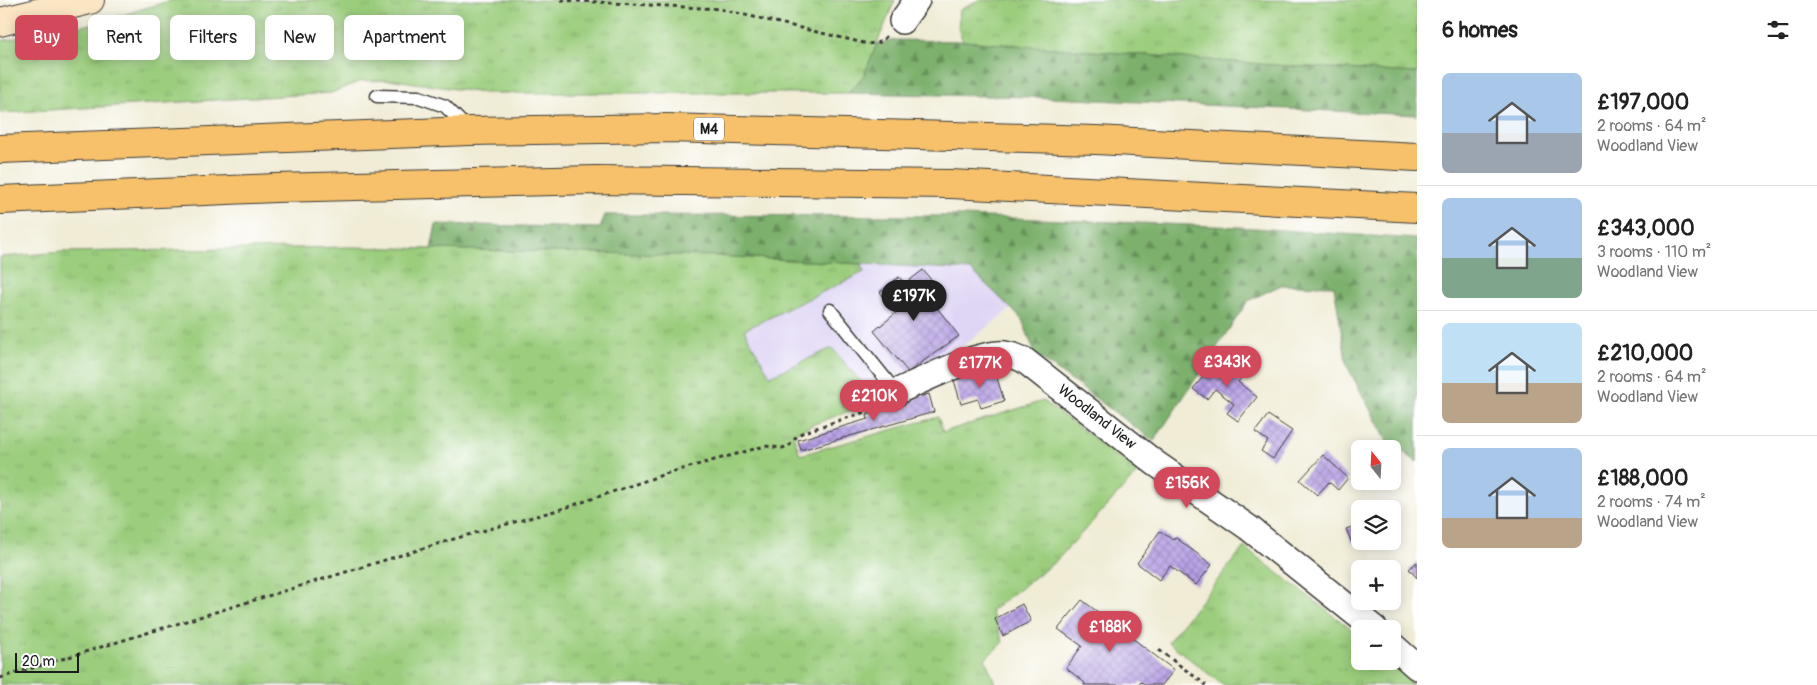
<!DOCTYPE html>
<html lang="en">
<head>
<meta charset="utf-8">
<style>
  :root { --surface:#fff; --page:#f2f2f2; --text:#222; --muted:#767676; --line:#e0e0e0; --accent:#d1495b }
  body { margin:0; font-family:Pangolin,sans-serif; background:var(--page); color:var(--text); height:100vh; display:flex; flex-direction:column; font-size:19px; white-space:nowrap }
  * { box-sizing:border-box; margin:0 }
  p { font-size:16px; color:var(--muted) }
  .icon { flex:none; width:28px; height:28px; fill:none; stroke:currentColor; stroke-width:2; stroke-linecap:round; stroke-linejoin:round }
  .map { position:relative; flex:1; overflow:hidden }
  .panel { display:flex; flex-direction:column; background:var(--surface); width:400px }
  .panel>* { flex:none }
  .hud { position:absolute; left:15px; top:15px; width:475px; height:45px; display:flex; gap:10px }
  .needle { width:32px; rotate:342deg }
  .buttons { position:absolute; left:1351px; top:440px; display:grid; gap:10px }
  .buttons a { display:grid; place-items:center; width:50px; height:50px; border-radius:8px; background:var(--surface); box-shadow:0 2px 12px #0003; font-size:25px }
  .scale { position:absolute; left:15px; bottom:12px; width:64px; box-sizing:border-box; padding-left:5px; border:2px solid #1c1c1c; border-top:0; font-size:14px; line-height:18px; white-space:nowrap; color:#1c1c1c; -webkit-text-stroke:4px #fff; paint-order:stroke }
  .price { position:absolute; translate:-50% -42px; padding:0 11px; border-radius:18px; background:var(--accent); color:#fff; font-size:16px; line-height:32px; filter:drop-shadow(0 1px 2px #0008) }
  .price::after { content:''; position:absolute; left:50%; top:30px; width:15px; height:11px; margin-left:-8px; background:inherit; clip-path:polygon(0 0,100% 0,50% 100%) }
  .price.current { background:#222; color:#fff }
  ul { padding:0; list-style:none }
  li { display:flex; align-items:center; gap:15px; height:125px; padding:0 25px }
  li+li { border-top:1px solid var(--line) }
  li span { display:grid; place-items:center; flex:none; width:140px; height:100px; border-radius:8px; color:#555 }
  li>.icon { margin-inline-start:auto }
  span .icon { width:60px; height:60px; fill:#fffc; stroke-width:1 }
  li b { font-size:21px }
  h2 { display:flex; justify-content:space-between; align-items:center; height:60px; padding:0 25px; font-size:21px }
  .chip { padding:0 18px; border-radius:8px; background:var(--surface); box-shadow:0 2px 12px #0003; font-size:18px; line-height:45px }
  .chip.current { background:var(--accent); color:#fff }
  main { display:flex; flex:1; min-height:0 }
  .map>svg:first-child { display:block }
  .built { fill:#dfd5f5 }
  .grass { fill:url(#grass-tufts); stroke:#5c744c }
  .forest { fill:url(#forest-firs); stroke:#4c6644 }
  .building { fill:url(#building-cross-hatch) }
  .lines { fill:none; stroke-linecap:round; stroke-linejoin:round }
  .lane-casing { stroke:#3c3b38; stroke-width:15 }
  .street-casing { stroke:#3c3b38; stroke-width:28 }
  .secondary-casing { stroke:#3c3b38; stroke-width:30 }
  .highway-casing { stroke:#3c3b38; stroke-width:30 }
  .path { stroke:#3c3b38; stroke-width:3; stroke-dasharray:4 4; stroke-linecap:butt }
  .lane { stroke:#fff; stroke-width:12 }
  .street { stroke:#fff; stroke-width:25 }
  .secondary { stroke:#fbe6c4; stroke-width:28 }
  .highway { stroke:#f6c16b; stroke-width:28 }
  .labels { text-anchor:middle; dominant-baseline:central; stroke-width:4; stroke-linejoin:round; paint-order:stroke }
  .shield { fill:#fff; stroke:#606060; stroke-width:1 }
  .shield-label { font-size:14px; font-weight:bold; fill:#1c1c1c }
  .street-label { font-size:15px; fill:#1c1c1c; stroke:#fff }
</style>
</head>
<body>
<main>
<div class="map">
<svg width="1417" height="685" viewBox="0 0 1417 685">
  <defs>
    <pattern id="grass-tufts" width="24" height="20" patternUnits="userSpaceOnUse" patternTransform="scale(1.25)"><rect width="24" height="20" fill="#9bcd7d"/><path d="M3 7l-1-3M5 7V3M7 7l1-3M15 17l-1-3M17 17v-4M19 17l1-3" fill="none" stroke="#85af6b"/></pattern>
    <pattern id="forest-firs" width="22" height="20" patternUnits="userSpaceOnUse" patternTransform="scale(1.25)"><rect width="22" height="20" fill="#7cb06c"/><path d="M5 1l3.5 6h-7zM16 11l3.5 6h-7z" fill="#658e58"/></pattern>
    <pattern id="building-cross-hatch" width="8" height="8" patternUnits="userSpaceOnUse" patternTransform="scale(1.25)"><rect width="8" height="8" fill="#b39be4"/><path d="M0 0l8 8M0 8l8-8" fill="none" stroke="#917eb8"/></pattern>
  </defs>
  <rect width="100%" height="100%" fill="#fff"/>
  <filter id="ink" filterUnits="userSpaceOnUse"><feTurbulence type="fractalNoise" baseFrequency=".02" numOctaves="2"/><feDisplacementMap in="SourceGraphic" scale="10" xChannelSelector="R" yChannelSelector="G"/><feConvolveMatrix kernelMatrix="1 2 1 2 8 2 1 2 1" color-interpolation-filters="sRGB"/></filter>
  <filter id="wash" filterUnits="userSpaceOnUse"><feTurbulence type="fractalNoise" baseFrequency=".0096" numOctaves="4" result="noise"/><feDisplacementMap in="SourceGraphic" scale="20" xChannelSelector="R" yChannelSelector="G"/><feGaussianBlur stdDeviation="1.12" result="paint"/><feColorMatrix in="noise" values="0 0 0 0 0 0 0 0 0 0 0 0 0 0 0 0 0 1.4 0 .05"/><feComposite in="paint" operator="in"/></filter>
  <g filter="url(#wash)">
    <rect width="100%" height="100%" fill="#f0ecd6"/>
    <path class="built" d="M860 264 971 270 1011 309 965 344 964 354 917 374 908 372 870 392 832 348 770 376 744 330 863 272Z"/>
    <g class="grass">
      <path d="M172 0H895L864 75 848 93H483L395 80 361 81 331 93 0 113V41L92 24Z"/>
      <path d="M978 0H1417V73L1274 65 963 41 958 28 960 10Z"/>
      <path d="M352 247 717 256 860 264 864 272 744 330 770 376 832 348 870 392 874 402 814 424 793 434 800 455 938 417 943 432 1043 401 1139 471 1056 561 991 611 1003 642 985 659 996 685H0V257L63 252Z"/>
      <path d="M1244 547 1360 636V661H1390L1414 685H1223L1168 642Z"/>
    </g>
    <g class="forest">
      <path d="M894 40 963 41 1274 65 1417 73V115L1031 97 848 93 864 75 877 44Z"/>
      <path d="M605 215 961 216 1239 227 1417 239V462L1387 441 1347 366 1334 286 1281 285 1248 301 1154 441 1035 354 1022 319 971 270 717 256 431 249 436 224 600 228Z"/>
    </g>
    <g id="blocks">
      <g class="building">
        <path d="M923 270 937 287 927 295 959 336 908 372 874 331 896 313 880 292 899 277 905 284Z"/>
        <path d="M1215 362 1226 369 1231 363 1244 374 1238 382 1257 397 1238 421 1227 413 1234 404 1215 389 1207 399 1193 389Z"/>
        <path d="M994 368 1004 401 981 408 978 399 961 404 954 380Z"/>
        <path d="M929 394 934 412 801 450 798 440 868 419 867 415 906 404 905 401Z"/>
        <path d="M1268 415 1292 431 1273 459 1261 451 1268 441 1255 432Z"/>
        <path d="M1323 455 1348 478 1338 490 1329 482 1317 495 1300 480Z"/>
        <path d="M1360 515V540L1352 543 1346 529 1357 525 1354 517Z"/>
        <path d="M1160 531 1173 540 1175 537 1212 565 1196 585 1170 566 1159 580 1137 563Z"/>
        <path d="M1417 562V578L1409 569Z"/>
        <path d="M1082 600 1174 670 1162 685H1146L1141 682 1139 685H1084L1085 683 1066 668 1082 646 1058 629Z"/>
        <path d="M1022 604 1031 621 1003 636 995 619Z"/>
      </g>
    </g>
  </g>
  <g filter="url(#ink)">
    <use href="#blocks" fill-opacity="0" stroke="#3c3b38" stroke-width="1"/>
    <g class="lines">
      <g class="lane-casing">
        <g id="lane">
          <path d="M377 96 419 97 445 106 468 129"/>
          <path d="M830 310 896 392"/>
        </g>
      </g>
      <g class="street-casing">
        <g id="street">
          <path d="M902 21 917 0"/>
          <path d="M896 392C921 381 980 351 1005 354 1012 355 1018 357 1024 360L1155 463 1249 528 1375 629"/>
          <path d="M1392 645 1417 667"/>
        </g>
      </g>
      <g class="secondary-casing">
        <path id="secondary" d="M0 22 90 0"/>
      </g>
      <g class="highway-casing">
        <g id="highway">
          <path d="M0 149 470 131 667 128 1096 140 1417 157"/>
          <path d="M0 200 275 188 595 180 951 184 1417 208"/>
        </g>
      </g>
      <g class="path">
        <path d="M561 0 720 9 868 44 880 42 887 36"/>
        <path d="M1159 650 1206 685"/>
        <path d="M0 678 457 538 565 508 668 473 765 446 782 448 789 446 798 435 804 432 868 411 879 405"/>
      </g>
      <use href="#lane" class="lane"/>
      <use href="#street" class="street"/>
      <use href="#secondary" class="secondary"/>
      <use href="#highway" class="highway"/>
    </g>
  </g>
  <g class="labels">
    <rect class="shield" x="694" y="117.5" width="30" height="23" rx="4"/>
    <g class="shield-label">
      <text x="709" y="129">M4</text>
    </g>
    <g class="street-label">
      <text transform="translate(1097 417) rotate(38)">Woodland View</text>
    </g>
  </g>
</svg>
<div class="buttons">
<a><svg class="needle" viewBox="-14 -14 28 28"><path d="M0-13l5 13h-10z" fill="#e53935"/><path d="M0 13l5-13h-10z" fill="#767676"/></svg></a>
<a><svg class="icon" aria-label="layers" viewBox="0 0 24 24"><path d="M12 4l9 5-9 5-9-5zM3 14l9 5 9-5"/></svg></a>
<a>+</a>
<a>−</a>
</div>
<div class="scale">20 m</div>
<b class="price current" style="left:914px;top:322px">£197K</b>
<b class="price" style="left:1227px;top:388px">£343K</b>
<b class="price" style="left:980px;top:389px">£177K</b>
<b class="price" style="left:874px;top:422px">£210K</b>
<b class="price" style="left:1187px;top:509px">£156K</b>
<b class="price" style="left:1110px;top:653px">£188K</b>
<div class="hud">
<a class="chip current">Buy</a>
<a class="chip">Rent</a>
<a class="chip">Filters</a>
<a class="chip">New</a>
<a class="chip">Apartment</a>
</div>
</div>
<section class="panel">
<h2>6 homes<svg class="icon" aria-label="filters" viewBox="0 0 24 24"><path d="M4 7h16M4 17h16"/><circle cx="9" cy="7" r="2"/><circle cx="15" cy="17" r="2"/></svg></h2>
<ul>
<li><span style="background:linear-gradient(#a9c7e8 60%,#9aa5b1 0)"><svg class="icon" aria-label="home" viewBox="0 0 24 24"><path d="M3 11l9-7 9 7M6 9v11h12V9"/></svg></span><div><b>£197,000</b><p>2 rooms · 64 m²</p><p>Woodland View</p></div></li>
<li><span style="background:linear-gradient(#a9c7e8 60%,#7fa58c 0)"><svg class="icon" aria-label="home" viewBox="0 0 24 24"><path d="M3 11l9-7 9 7M6 9v11h12V9"/></svg></span><div><b>£343,000</b><p>3 rooms · 110 m²</p><p>Woodland View</p></div></li>
<li><span style="background:linear-gradient(#bfe0f5 60%,#b9a48a 0)"><svg class="icon" aria-label="home" viewBox="0 0 24 24"><path d="M3 11l9-7 9 7M6 9v11h12V9"/></svg></span><div><b>£210,000</b><p>2 rooms · 64 m²</p><p>Woodland View</p></div></li>
<li><span style="background:linear-gradient(#a9c7e8 70%,#b9a48a 0)"><svg class="icon" aria-label="home" viewBox="0 0 24 24"><path d="M3 11l9-7 9 7M6 9v11h12V9"/></svg></span><div><b>£188,000</b><p>2 rooms · 74 m²</p><p>Woodland View</p></div></li>
</ul>
</section>
</main>
</body>
</html>
